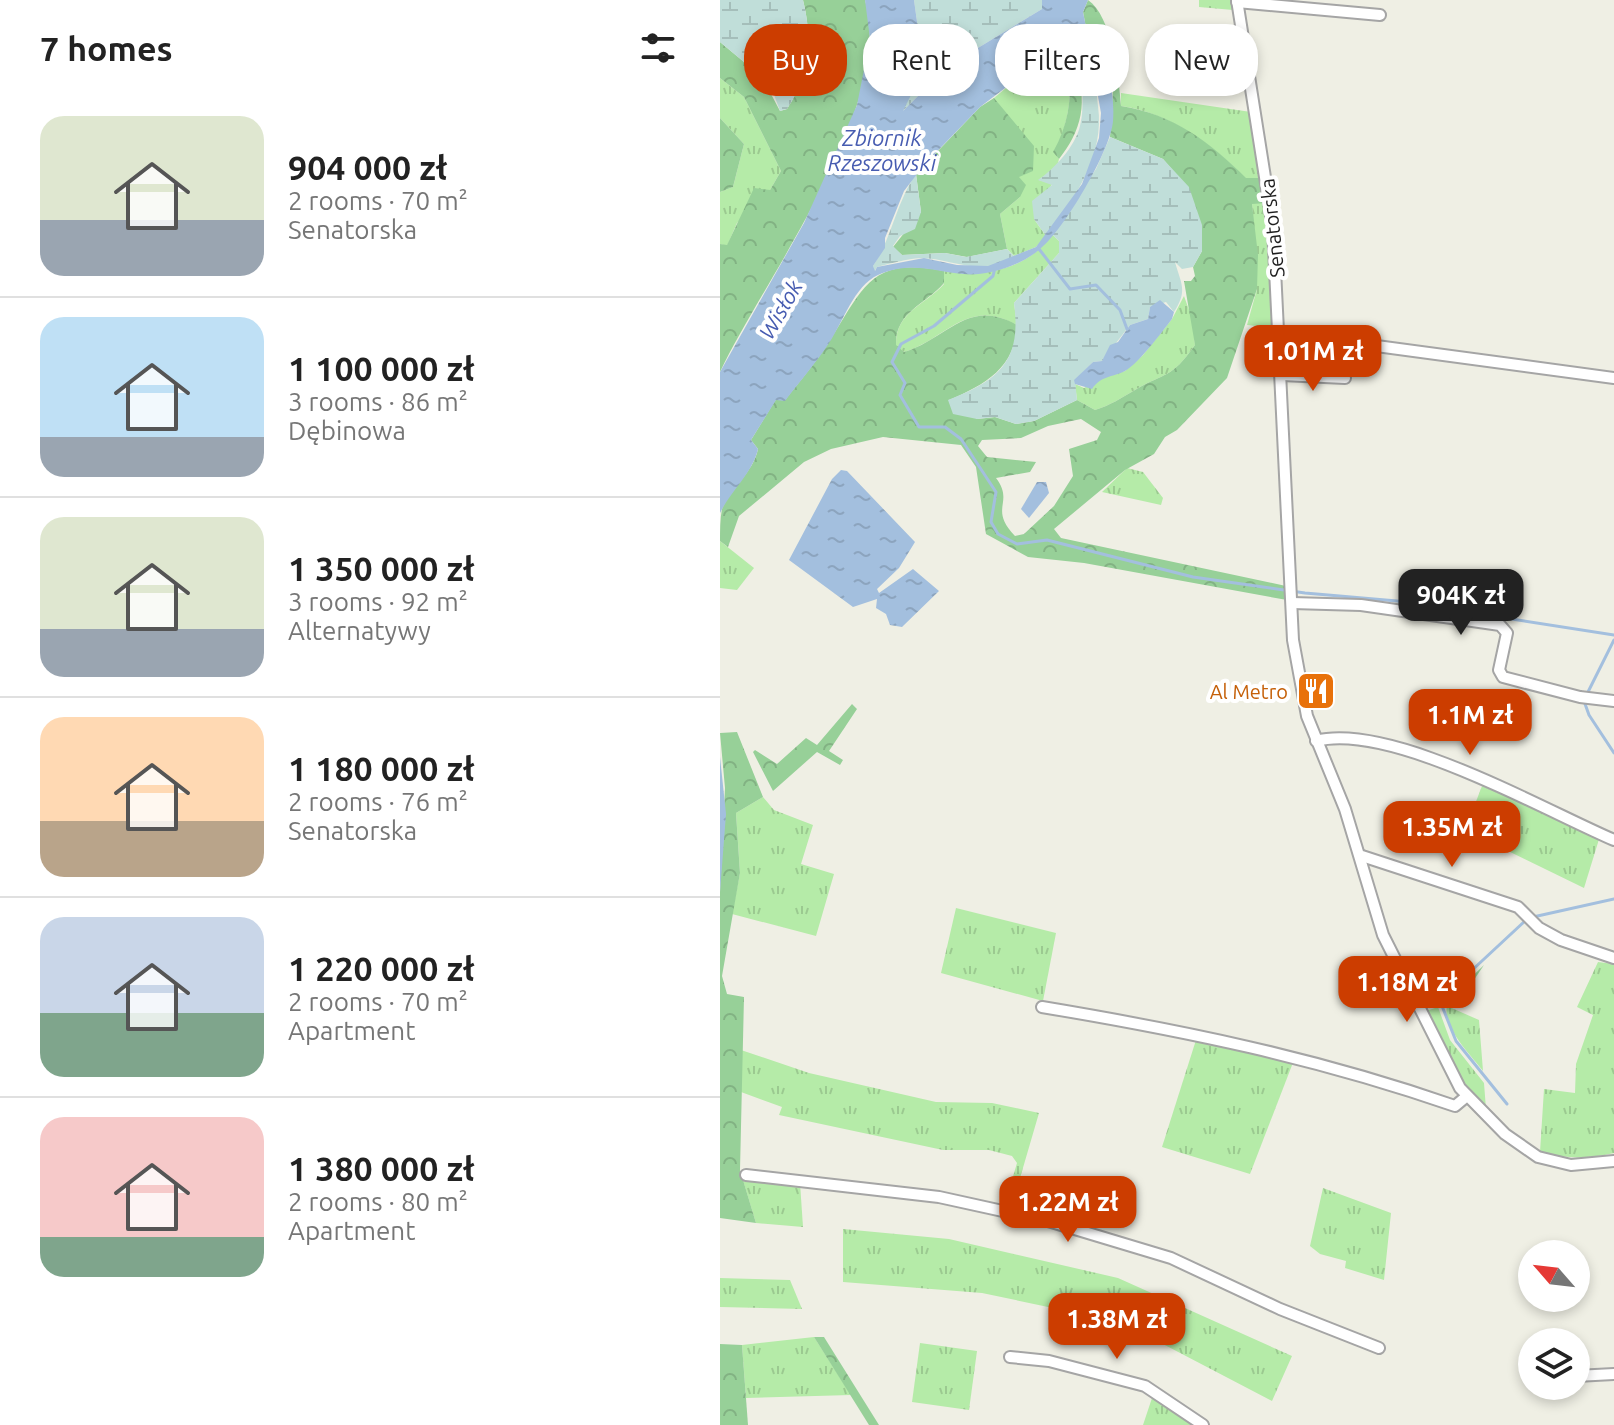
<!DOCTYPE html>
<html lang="en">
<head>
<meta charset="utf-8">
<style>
  :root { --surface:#fff; --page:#f2f2f2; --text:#222; --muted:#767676; --line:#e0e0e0; --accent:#cc3d00 }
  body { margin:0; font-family:Ubuntu,sans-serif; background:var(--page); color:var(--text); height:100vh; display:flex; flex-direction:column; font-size:30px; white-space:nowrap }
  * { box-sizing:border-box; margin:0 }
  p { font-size:26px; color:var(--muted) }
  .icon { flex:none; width:44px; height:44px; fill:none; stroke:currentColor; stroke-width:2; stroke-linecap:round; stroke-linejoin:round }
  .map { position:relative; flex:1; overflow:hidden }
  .drawer { display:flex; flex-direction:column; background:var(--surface); width:720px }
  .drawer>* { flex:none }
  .top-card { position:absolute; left:24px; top:24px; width:750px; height:72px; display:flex; gap:16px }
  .needle { width:52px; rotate:298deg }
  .buttons { position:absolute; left:798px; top:1240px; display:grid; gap:16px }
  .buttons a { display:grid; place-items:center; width:72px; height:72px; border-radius:50%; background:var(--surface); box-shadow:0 4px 12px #0003; font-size:40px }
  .price { position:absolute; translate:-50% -68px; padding:0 18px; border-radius:16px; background:var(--accent); color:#fff; font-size:26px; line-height:52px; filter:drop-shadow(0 2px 4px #0008) }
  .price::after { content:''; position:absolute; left:50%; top:48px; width:24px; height:18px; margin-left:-12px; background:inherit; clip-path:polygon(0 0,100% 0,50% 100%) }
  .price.selected { background:#222; color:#fff }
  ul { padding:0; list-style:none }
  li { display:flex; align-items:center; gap:24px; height:200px; padding:0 40px }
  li+li { border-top:2px solid var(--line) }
  li span { display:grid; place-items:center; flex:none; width:224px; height:160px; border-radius:24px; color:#555 }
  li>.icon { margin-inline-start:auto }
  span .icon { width:96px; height:96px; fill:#fffc; stroke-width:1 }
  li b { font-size:34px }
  h2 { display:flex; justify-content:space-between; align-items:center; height:96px; padding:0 40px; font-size:34px }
  .chip { padding:0 28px; border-radius:32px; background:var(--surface); box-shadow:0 4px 12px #0003; font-size:28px; line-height:72px }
  .chip.selected { background:var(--accent); color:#fff }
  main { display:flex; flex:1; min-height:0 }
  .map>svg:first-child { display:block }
  .grass { fill:url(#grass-tufts) }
  .forest { fill:url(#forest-crowns); fill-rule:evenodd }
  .wetland { fill:url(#wetland-marsh) }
  .water { fill:url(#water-ripples); fill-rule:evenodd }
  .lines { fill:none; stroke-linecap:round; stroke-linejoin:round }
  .stream { stroke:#a3bfde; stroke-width:3 }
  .minor-casing { stroke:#a5a5a5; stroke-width:14 }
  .minor { stroke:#fff; stroke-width:10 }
  .labels { text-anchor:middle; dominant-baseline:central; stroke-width:8; stroke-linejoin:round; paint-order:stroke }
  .street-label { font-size:20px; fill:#1e1e1e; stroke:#fff }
  .food-label { font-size:20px; fill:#c56008; stroke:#fff; text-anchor:end }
  .water-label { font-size:22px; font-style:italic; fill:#475cb1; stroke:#fff }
</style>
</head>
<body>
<main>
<section class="drawer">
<h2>7 homes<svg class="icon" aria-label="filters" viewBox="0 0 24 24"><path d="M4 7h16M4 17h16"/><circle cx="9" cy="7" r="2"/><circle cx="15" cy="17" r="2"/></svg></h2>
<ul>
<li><span style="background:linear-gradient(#dfe7d0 65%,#9aa5b1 0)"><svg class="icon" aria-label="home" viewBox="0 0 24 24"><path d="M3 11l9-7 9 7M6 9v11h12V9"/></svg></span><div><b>904 000 zł</b><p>2 rooms · 70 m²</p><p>Senatorska</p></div></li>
<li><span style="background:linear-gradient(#bfe0f5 75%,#9aa5b1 0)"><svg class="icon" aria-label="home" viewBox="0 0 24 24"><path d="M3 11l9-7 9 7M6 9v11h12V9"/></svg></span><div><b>1 100 000 zł</b><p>3 rooms · 86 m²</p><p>Dębinowa</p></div></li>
<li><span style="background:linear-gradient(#dfe7d0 70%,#9aa5b1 0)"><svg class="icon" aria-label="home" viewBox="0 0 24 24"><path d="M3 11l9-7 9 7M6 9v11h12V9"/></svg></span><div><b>1 350 000 zł</b><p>3 rooms · 92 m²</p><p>Alternatywy</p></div></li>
<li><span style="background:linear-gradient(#ffd9b3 65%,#b9a48a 0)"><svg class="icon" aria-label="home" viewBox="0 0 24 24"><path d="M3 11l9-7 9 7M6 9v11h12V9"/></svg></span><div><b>1 180 000 zł</b><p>2 rooms · 76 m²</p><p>Senatorska</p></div></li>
<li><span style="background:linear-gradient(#c9d6e8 60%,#7fa58c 0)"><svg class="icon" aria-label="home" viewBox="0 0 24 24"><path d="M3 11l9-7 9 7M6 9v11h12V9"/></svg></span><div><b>1 220 000 zł</b><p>2 rooms · 70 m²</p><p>Apartment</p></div></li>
<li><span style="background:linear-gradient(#f6c9c9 75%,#7fa58c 0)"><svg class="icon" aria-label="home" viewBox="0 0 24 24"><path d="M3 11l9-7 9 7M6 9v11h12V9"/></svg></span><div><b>1 380 000 zł</b><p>2 rooms · 80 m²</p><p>Apartment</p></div></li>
</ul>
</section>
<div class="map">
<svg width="894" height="1425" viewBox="0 0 894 1425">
  <defs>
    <pattern id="grass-tufts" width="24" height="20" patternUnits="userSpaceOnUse" patternTransform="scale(2)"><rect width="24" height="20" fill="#b5eba8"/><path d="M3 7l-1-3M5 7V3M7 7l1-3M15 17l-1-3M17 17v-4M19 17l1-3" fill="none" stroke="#9bc990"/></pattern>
    <pattern id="forest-crowns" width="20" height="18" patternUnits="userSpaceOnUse" patternTransform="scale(2)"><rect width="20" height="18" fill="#97d098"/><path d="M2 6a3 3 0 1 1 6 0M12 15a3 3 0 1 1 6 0" fill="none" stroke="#82b283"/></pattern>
    <pattern id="wetland-marsh" width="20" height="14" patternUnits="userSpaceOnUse" patternTransform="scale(2)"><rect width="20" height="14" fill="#c0ded9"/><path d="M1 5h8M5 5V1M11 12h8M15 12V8" fill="none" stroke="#a5beba"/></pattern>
    <pattern id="water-ripples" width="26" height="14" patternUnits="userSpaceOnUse" patternTransform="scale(2)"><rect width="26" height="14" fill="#a3bfde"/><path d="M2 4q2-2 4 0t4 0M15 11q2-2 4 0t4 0" fill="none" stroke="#8ca4be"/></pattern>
  </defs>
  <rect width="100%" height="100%" fill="#efefe4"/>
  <g class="grass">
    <path d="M479 0H512L513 10 479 7Z"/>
    <path d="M356 49 369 64 361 81 353 67 349 70C352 99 348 126 334 152L339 159 337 167 319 180 332 184 314 219 326 236 316 247 294 256 287 249 280 214 300 197 299 177 274 98 293 82Z"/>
    <path d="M0 78 24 97 61 171 50 190 17 223 7 246 0 244V192L13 187 24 144 0 118Z"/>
    <path d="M401 93 531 112 543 178 526 179C492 144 450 113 401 106Z"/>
    <path d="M532 203H547L554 328 527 325 537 289Z"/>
    <path d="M332 234 339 241V253L294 303 297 325C247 297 228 338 184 352L176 346C175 312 204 306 224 284V271C264 277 308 270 332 234Z"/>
    <path d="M464 296 473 321 475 345C450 380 447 371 415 390 401 398 391 405 375 410L357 400 355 384 364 388 383 377 405 371 423 355 452 319Z"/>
    <path d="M407 468 423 472 443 498 441 505 382 492Z"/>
    <path d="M0 541 34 568 17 590 0 588Z"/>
    <path d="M762 786 880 836 864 888 745 830Z"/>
    <path d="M43 797 54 810 93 825 81 864 114 874 96 936 12 914 20 873 16 813Z"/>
    <path d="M236 908 336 933 323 1001 221 973Z"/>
    <path d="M878 962 894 964V1153C867 1159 847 1159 820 1152L824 1089 855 1093 856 1064 873 1015 857 1007Z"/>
    <path d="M727 1006 759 1020 763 1071C751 1055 722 1027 727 1006Z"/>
    <path d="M718 1007 730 1040 764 1083 766 1109 744 1083 706 1011Z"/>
    <path d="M476 1040 574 1060 530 1174 442 1147Z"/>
    <path d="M21 1050 89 1073 216 1102 272 1103 319 1113 291 1209 284 1207 297 1163 292 1156 269 1150H223L59 1115 62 1107 21 1092Z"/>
    <path d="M22 1177 80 1183 83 1227 36 1223Z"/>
    <path d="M603 1188 671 1213 664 1280 625 1268 626 1261 600 1254 590 1246Z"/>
    <path d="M123 1229 229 1239 398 1278 572 1356 552 1401 418 1331 385 1319 262 1293 123 1282Z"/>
    <path d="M0 1278 70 1280 82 1309 0 1307Z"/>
    <path d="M94 1337 131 1395 26 1398 22 1345Z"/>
    <path d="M200 1343 257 1351 249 1410 192 1402Z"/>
    <path d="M433 1395 478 1425H423Z"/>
  </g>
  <g class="forest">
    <path d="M83 0H145C176 105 44 279 0 372V244L7 245 34 188 50 190 61 171 24 97 0 78V42L42 77 60 111 67 109C89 76 93 39 83 0Z"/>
    <path d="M368 0C392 16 399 78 401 106 453 114 490 142 526 178H543L547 203 532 204 538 255 537 289 507 378 457 430 445 437 434 454 405 470 334 529 341 538 566 586 567 600 364 563 308 557 266 534 256 467 241 445 163 437 111 449 84 462 19 516 8 547 0 541C0 531 0 519 2 509 11 487 33 473 38 449L31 440 56 399 65 400C80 381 97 361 110 340 144 287 151 256 224 271V283C205 305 175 312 176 345L184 352C228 339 247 297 297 325 296 367 265 385 229 400L257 419 275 417 296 424 314 421 357 400 375 410C391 405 401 398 415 390 447 371 450 380 475 345L464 281H471L475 276 473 267 482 251 455 173 443 159 390 137 393 89 378 45 369 43 363 12ZM361 419 381 432 377 440 349 449 353 476 334 506 304 534 295 536C268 508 295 503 276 478L310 472 316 462 267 457 258 446 262 440 301 438 328 426Z"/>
    <path d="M353 67C370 99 361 132 339 159L333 152C348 126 352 99 349 70Z"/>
    <path d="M274 98 314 146 313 171 299 177 306 185 300 197 280 214 287 249 247 257 225 253 182 255 173 247 201 212 196 174 260 107Z"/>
    <path d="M0 118 24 144 13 187 0 192Z"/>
    <path d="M132 704 137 709 109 751 123 760 120 765 97 752 53 791 33 752 35 750 57 764 86 738 97 745Z"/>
    <path d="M17 732 43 797 16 813 20 873 2 976 7 994 24 997 20 1170 36 1223 0 1218V892L5 788 0 733Z"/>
    <path d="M764 965 735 1008 727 1006 739 989Z"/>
    <path d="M94 1337H104L159 1425H149Z"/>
    <path d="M0 1344 22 1345 28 1425H0Z"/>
  </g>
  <g class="wetland">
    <path d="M0 0H83C93 39 89 76 67 109L60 111 53 92 42 77 0 42Z"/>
    <path d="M194 0H322V9L253 51 215 79 181 113 199 36Z"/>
    <path d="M369 64C377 78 376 91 378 106 385 155 355 199 326 236L314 219 312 201 332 185 318 180C334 169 355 147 360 126 366 103 358 88 369 64Z"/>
    <path d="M390 137 443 159 469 187 482 225V251L473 267 462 269 455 262C461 284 468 290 454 312L446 302 430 307 428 319 410 325 382 361 373 362 355 380 357 400 314 421 296 424 275 417 257 419 233 414 228 400C279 380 302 361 294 303L339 253V241L332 234 376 169Z"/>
    <path d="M196 174 201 212 195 229 180 236 173 246 182 255 225 253 246 257 287 249 294 256C268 279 229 258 201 258 186 259 172 263 157 267L154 272 153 266C172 238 176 203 196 174Z"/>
  </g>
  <g class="water">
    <path d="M145 0H194L199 36 198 81 183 111 215 79 253 51 322 9V0H368L363 12 369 42 378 44C388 69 395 93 393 121 391 150 344 230 320 249 306 261 289 268 271 272 230 282 202 256 158 275 134 286 123 322 109 343 96 363 80 381 65 401L56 400 31 440 38 449C33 472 11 491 0 513V372L84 223 137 105 150 39ZM356 49 374 74 381 113 379 138 362 184 316 247 268 266 237 265 204 258 157 267 155 271 153 266 165 248V238L184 191 204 165 260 107 293 82Z"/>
    <path d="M440 300 454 312 452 319C441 333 419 363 405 371 391 378 382 375 372 389L355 384 354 380 373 362 382 361 390 345 398 342 410 325 428 319 430 307Z"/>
    <path d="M121 470 127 471 195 542 179 568 157 589 159 593 193 569 219 591 182 627 170 625 166 614 156 608 157 599 133 607 69 560 112 479Z"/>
    <path d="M317 482H326L329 493 309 518 301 509Z"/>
    <path d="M0 757 6 814 0 892Z"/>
  </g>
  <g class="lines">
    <g class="stream">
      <path d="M319 249 350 289 376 285 400 310 407 329"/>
      <path d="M275 268 273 276 214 326 181 344 172 362 185 383 180 395 199 427H225L241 439 276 492 271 522 278 534 297 544 327 540 473 577 585 593 677 601 894 635"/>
      <path d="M867 694 894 640"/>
      <path d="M864 701 869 715 894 753"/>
      <path d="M813 917 894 899"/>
      <path d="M787 1104 736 1041 722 1006 735 986 806 920"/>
    </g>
    <g class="minor-casing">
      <g id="minor">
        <path d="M517 0 553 228 573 640 587 716 625 809 663 935 740 1088 785 1134 818 1157 851 1165 894 1161"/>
        <path d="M517 2 660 15"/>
        <path d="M560 333 894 378"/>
        <path d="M562 375 625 378"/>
        <path d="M572 603 641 605 780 625 787 633 779 670 783 677 860 697 894 701"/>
        <path d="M596 741C670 722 822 809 894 840"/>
        <path d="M642 856 798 907 819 928 841 940 894 958"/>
        <path d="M322 1007C466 1031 597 1058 735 1106L747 1096"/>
        <path d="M26 1175 219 1197 328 1221 451 1258 560 1309 659 1348"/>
        <path d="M290 1357 329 1361 425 1386 483 1425"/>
        <path d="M856 1376 894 1374"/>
      </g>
    </g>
    <use href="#minor" class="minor"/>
  </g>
  <defs>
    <g id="restaurant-square" transform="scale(2)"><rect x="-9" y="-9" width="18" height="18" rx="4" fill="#e8710a" stroke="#fff"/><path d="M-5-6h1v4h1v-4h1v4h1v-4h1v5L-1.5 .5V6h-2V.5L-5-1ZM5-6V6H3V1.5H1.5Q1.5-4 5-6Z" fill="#fff"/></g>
  </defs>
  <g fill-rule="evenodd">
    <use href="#restaurant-square" x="596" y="691"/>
  </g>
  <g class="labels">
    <g class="street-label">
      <text transform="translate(552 228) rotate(-96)">Senatorska</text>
    </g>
    <g class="food-label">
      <text x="568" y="691">Al Metro</text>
    </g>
    <g class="water-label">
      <text x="162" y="137">Zbiornik<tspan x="162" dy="25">Rzeszowski</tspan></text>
      <text transform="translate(60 309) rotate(-60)">Wisłok</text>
    </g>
  </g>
</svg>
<div class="buttons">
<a><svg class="needle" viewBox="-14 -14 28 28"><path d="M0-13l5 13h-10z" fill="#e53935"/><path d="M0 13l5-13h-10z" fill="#767676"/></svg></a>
<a><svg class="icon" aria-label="layers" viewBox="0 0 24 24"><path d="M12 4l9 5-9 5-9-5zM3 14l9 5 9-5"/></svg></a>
</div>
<b class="price" style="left:593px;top:393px">1.01M zł</b>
<b class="price selected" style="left:741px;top:637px">904K zł</b>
<b class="price" style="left:750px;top:757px">1.1M zł</b>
<b class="price" style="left:732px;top:869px">1.35M zł</b>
<b class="price" style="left:687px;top:1024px">1.18M zł</b>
<b class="price" style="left:348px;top:1244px">1.22M zł</b>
<b class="price" style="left:397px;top:1361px">1.38M zł</b>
<div class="top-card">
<a class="chip selected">Buy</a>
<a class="chip">Rent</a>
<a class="chip">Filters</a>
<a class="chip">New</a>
</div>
</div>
</main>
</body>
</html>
